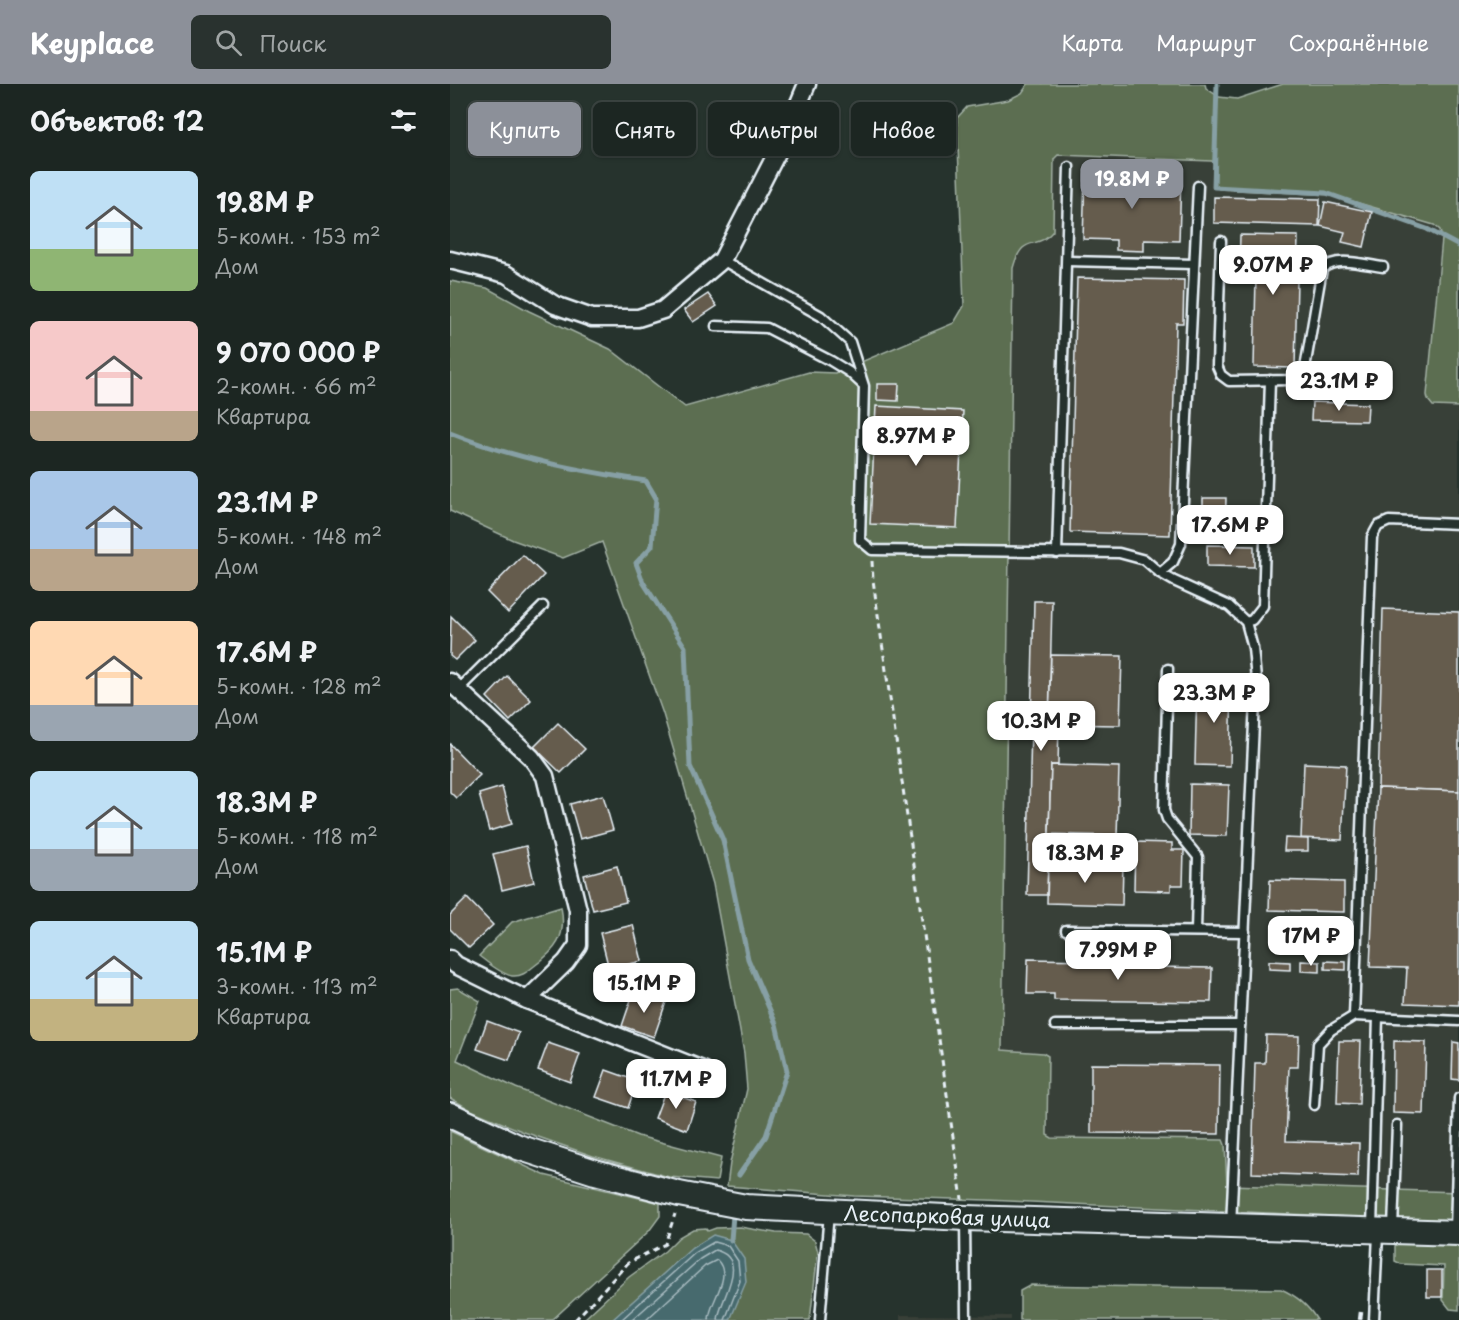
<!DOCTYPE html>
<html lang="ru">
<head>
<meta charset="utf-8">
<style>
  :root { --surface:#1c2622; --page:#29322f; --text:#f1f3f6; --muted:#a0a5a5; --line:#3a4340; --accent:#8c9099 }
  body { margin:0; font-family:"Playpen Sans",sans-serif; background:var(--page); color:var(--text); height:100vh; display:flex; flex-direction:column; font-size:22px; white-space:nowrap }
  * { box-sizing:border-box; margin:0 }
  p { font-size:20px; color:var(--muted) }
  .icon { flex:none; width:33px; height:33px; fill:none; stroke:currentColor; stroke-width:2; stroke-linecap:round; stroke-linejoin:round }
  .map { position:relative; flex:1; overflow:hidden }
  .side { display:flex; flex-direction:column; background:var(--surface); width:450px }
  .side>* { flex:none }
  .top-card { position:absolute; left:18px; top:18px; width:570px; height:54px; display:flex; gap:12px }
  .price { position:absolute; translate:-50% -51px; padding:0 14px; border-radius:12px; background:#fff; color:#222; font-size:20px; line-height:39px; filter:drop-shadow(0 2px 3px #0008) }
  .price::after { content:''; position:absolute; left:50%; top:36px; width:18px; height:14px; margin-left:-9px; background:inherit; clip-path:polygon(0 0,100% 0,50% 100%) }
  .price.active { background:var(--accent); color:#fff }
  ul { padding:0; list-style:none }
  li { display:flex; align-items:center; gap:18px; height:150px; padding:0 30px }
  li span { display:grid; place-items:center; flex:none; width:168px; height:120px; border-radius:9px; color:#555 }
  li>.icon { margin-inline-start:auto }
  span .icon { width:72px; height:72px; fill:#fffc; stroke-width:1 }
  li b { font-size:26px }
  h2 { display:flex; justify-content:space-between; align-items:center; height:72px; padding:0 30px; font-size:26px }
  .chip { padding:0 21px; border-radius:9px; background:var(--surface); box-shadow:0 2px 4px #0004,0 0 0 2px var(--line); font-size:21px; line-height:54px }
  .chip.active { background:var(--accent); color:#fff }
  header { display:flex; align-items:center; gap:36px; box-sizing:border-box; height:84px; padding:0 30px; background:var(--accent); color:#fff }
  header strong { font-size:28px }
  nav { display:flex; gap:33px; margin-inline-start:auto; font-size:21px }
  .search { width:420px; height:54px; background:var(--page); display:flex; align-items:center; gap:15px; box-sizing:border-box; padding:0 21px; border-radius:9px; color:var(--muted); font-size:22px }
  main { display:flex; flex:1; min-height:0 }
  .map>svg:first-child { display:block }
  .built { fill:#393f37 }
  .green { fill:#5b6e51; stroke:#a2b0a4; stroke-width:1.5 }
  .water { fill:#476a6e; stroke:#87a0a5; stroke-width:1.5 }
  .lines { fill:none; stroke-linecap:round; stroke-linejoin:round }
  .shore { stroke:#a8bbc1; stroke-width:1.5 }
  .stream { stroke:#87a0a5; stroke-width:5 }
  .building { fill:#655c4e; stroke:#e8f1f8; stroke-width:1.5 }
  .lane-casing { stroke:#e8f1f8; stroke-width:13 }
  .street-casing { stroke:#e8f1f8; stroke-width:21 }
  .secondary-casing { stroke:#e8f1f8; stroke-width:28 }
  .path { stroke:#e8f1f8; stroke-width:3; stroke-dasharray:6 4.5; stroke-linecap:butt }
  .lane { stroke:#26332d; stroke-width:8 }
  .street { stroke:#26332d; stroke-width:16 }
  .secondary { stroke:#26332d; stroke-width:24 }
  .rail { stroke:#e8f1f8; stroke-width:4.5; stroke-dasharray:9 4.5; stroke-linecap:butt }
  .labels { text-anchor:middle; dominant-baseline:central; stroke-width:5; stroke-linejoin:round; paint-order:stroke }
  .street-label { font-size:20px; fill:#e8f1f8; stroke:#26332d }
</style>
</head>
<body>
<header>
<strong>Keyplace</strong>
<div class="search"><svg class="icon" aria-label="search" viewBox="0 0 24 24"><circle cx="10" cy="10" r="6"/><path d="M15 15l6 6"/></svg>Поиск</div>
<nav><a>Карта</a><a>Маршрут</a><a>Сохранённые</a></nav>
</header>
<main>
<section class="side">
<h2>Объектов: 12<svg class="icon" aria-label="filters" viewBox="0 0 24 24"><path d="M4 7h16M4 17h16"/><circle cx="9" cy="7" r="2"/><circle cx="15" cy="17" r="2"/></svg></h2>
<ul>
<li><span style="background:linear-gradient(#bfe0f5 65%,#8fb573 0)"><svg class="icon" aria-label="home" viewBox="0 0 24 24"><path d="M3 11l9-7 9 7M6 9v11h12V9"/></svg></span><div><b>19.8M ₽</b><p>5-комн. · 153 m²</p><p>Дом</p></div></li>
<li><span style="background:linear-gradient(#f6c9c9 75%,#b9a48a 0)"><svg class="icon" aria-label="home" viewBox="0 0 24 24"><path d="M3 11l9-7 9 7M6 9v11h12V9"/></svg></span><div><b>9 070 000 ₽</b><p>2-комн. · 66 m²</p><p>Квартира</p></div></li>
<li><span style="background:linear-gradient(#a9c7e8 65%,#b9a48a 0)"><svg class="icon" aria-label="home" viewBox="0 0 24 24"><path d="M3 11l9-7 9 7M6 9v11h12V9"/></svg></span><div><b>23.1M ₽</b><p>5-комн. · 148 m²</p><p>Дом</p></div></li>
<li><span style="background:linear-gradient(#ffd9b3 70%,#9aa5b1 0)"><svg class="icon" aria-label="home" viewBox="0 0 24 24"><path d="M3 11l9-7 9 7M6 9v11h12V9"/></svg></span><div><b>17.6M ₽</b><p>5-комн. · 128 m²</p><p>Дом</p></div></li>
<li><span style="background:linear-gradient(#bfe0f5 65%,#9aa5b1 0)"><svg class="icon" aria-label="home" viewBox="0 0 24 24"><path d="M3 11l9-7 9 7M6 9v11h12V9"/></svg></span><div><b>18.3M ₽</b><p>5-комн. · 118 m²</p><p>Дом</p></div></li>
<li><span style="background:linear-gradient(#bfe0f5 65%,#c2b280 0)"><svg class="icon" aria-label="home" viewBox="0 0 24 24"><path d="M3 11l9-7 9 7M6 9v11h12V9"/></svg></span><div><b>15.1M ₽</b><p>3-комн. · 113 m²</p><p>Квартира</p></div></li>
</ul>
</section>
<div class="map">
<svg width="1009" height="1236" viewBox="0 0 1009 1236">
  <rect width="100%" height="100%" fill="#26332d"/>
  <filter id="ink" filterUnits="userSpaceOnUse"><feTurbulence type="fractalNoise" baseFrequency=".0167" numOctaves="2"/><feDisplacementMap in="SourceGraphic" scale="12" xChannelSelector="R" yChannelSelector="G"/><feConvolveMatrix kernelMatrix="1 2 1 2 8 2 1 2 1" color-interpolation-filters="sRGB"/></filter>
  <g filter="url(#ink)">
    <g class="built">
      <path d="M608 71 762 77 764 80 763 101 769 105 881 111 984 141 990 146 992 154 977 311 983 322 1009 323V1108L777 1101 550 1092 563 184 567 170 572 162 598 154 603 147 604 75Z"/>
      <path d="M450 1231 561 1232V1236H450Z"/>
    </g>
    <g class="green">
      <path d="M578 0H755L756 4 769 13 787 15 833 0H1009V323L983 322 978 316 977 311 992 155 990 146 984 141 881 111 769 105 763 101 764 80 762 77 608 71 604 75 603 147C586 168 573 148 563 184L552 966 593 969 598 972 597 1051 602 1054 773 1056 775 1061 777 1101 1009 1108V1138L537 1116 404 1112 277 1102 280 1079 297 1005 294 969 263 800 213 630 152 458 113 474 63 456 0 427V197L37 204 79 227 160 265 235 323 359 288 385 289 504 239 514 222 507 34 517 23 558 16 572 9Z"/>
      <path d="M111 823C117 853 106 866 83 883 77 888 71 893 62 892 51 890 38 879 29 872L62 838Z"/>
      <path d="M8 904 30 917 7 976 66 1004 188 1052 271 1074 267 1097 219 1093 143 1072 74 1048 21 1026 0 1014V905Z"/>
      <path d="M0 1047 94 1091 210 1119V1132L199 1147 102 1236H0Z"/>
      <path d="M290 1143 326 1149 356 1150 365 1157 368 1168 360 1236H133L179 1193 215 1167 229 1153 243 1145 255 1144 258 1147 266 1144Z"/>
      <path d="M954 1156 1009 1157V1226L1000 1225 993 1216 994 1182 951 1180 945 1177V1162Z"/>
      <path d="M581 1201 831 1205C847 1212 858 1221 867 1236H570V1207Z"/>
    </g>
    <path class="water" d="M263 1151 281 1156 294 1175 296 1198 280 1236H162L242 1164Z"/>
    <g class="lines">
      <g class="shore">
        <path d="M171 1236 245 1169 264 1158 278 1162 288 1177 290 1197 275 1236"/>
        <path d="M182 1236 250 1175 265 1166C302 1175 269 1216 268 1236"/>
        <path d="M196 1236 255 1182 267 1176C284 1193 259 1217 259 1236"/>
      </g>
      <g class="stream">
        <path d="M767 0 764 103 876 109 977 145 1009 162"/>
        <path d="M0 349C62 374 130 387 196 397L206 414 202 462 186 479 193 498 235 563 240 682 273 756 298 875 326 940 337 987 316 1052 289 1091"/>
        <path d="M281 1156 283 1131"/>
      </g>
    </g>
    <g class="building">
      <path d="M635 91 731 93 729 157 694 156V167L666 166V156L633 155Z"/>
      <path d="M764 113 870 115 869 142 764 139Z"/>
      <path d="M875 118 922 128 914 163 892 158 895 148 870 142Z"/>
      <path d="M790 151 848 152 845 284 804 283 806 193 789 192Z"/>
      <path d="M627 194 734 196 733 239H726L720 451 620 448Z"/>
      <path d="M258 210 267 222 243 238 234 226Z"/>
      <path d="M427 300H449L448 317 427 316Z"/>
      <path d="M862 318 918 320 917 337 861 336Z"/>
      <path d="M426 322 513 327 507 444 420 440Z"/>
      <path d="M753 414H776L775 452H753Z"/>
      <path d="M757 461 804 462V483L757 482Z"/>
      <path d="M73 471 94 491 58 529 37 508Z"/>
      <path d="M584 517H602L599 640H609L608 681H601L597 811H577Z"/>
      <path d="M933 525 1009 528V707L928 704Z"/>
      <path d="M1 532 25 556 5 576 0 572Z"/>
      <path d="M601 571 672 572 670 641 599 640Z"/>
      <path d="M57 592 81 616 60 637 37 613Z"/>
      <path d="M747 599 782 600 780 682 745 681Z"/>
      <path d="M108 639 135 665 111 689 84 663Z"/>
      <path d="M0 660 30 691 6 714 0 708Z"/>
      <path d="M854 679 896 681 892 756 851 754Z"/>
      <path d="M601 681 669 683 667 752 599 750Z"/>
      <path d="M740 700 779 701 777 752 739 751Z"/>
      <path d="M52 703 62 740 39 747 29 710Z"/>
      <path d="M928 704 1009 707V921L955 919 957 884 920 883Z"/>
      <path d="M153 711 163 746 130 755 120 720Z"/>
      <path d="M835 754 858 755V767H834Z"/>
      <path d="M685 758 722 759V766H734L733 801H721V807L684 806Z"/>
      <path d="M76 762 84 798 52 806 43 770Z"/>
      <path d="M598 778 673 780 672 821 597 819Z"/>
      <path d="M167 782 176 818 143 826 134 791Z"/>
      <path d="M820 796 894 798V828L819 826Z"/>
      <path d="M17 814 43 841 19 864 0 845V831Z"/>
      <path d="M183 841 192 877 159 885 150 849Z"/>
      <path d="M578 875 708 877V883L762 884 761 918 604 916V910H577Z"/>
      <path d="M819 877 840 878V886L819 885Z"/>
      <path d="M851 877 870 878V888L851 887Z"/>
      <path d="M875 877 896 878V886L875 885Z"/>
      <path d="M184 907 216 918 204 953 172 942Z"/>
      <path d="M37 937 69 949 59 976 27 965Z"/>
      <path d="M816 951 849 952 848 983H839L836 1057 909 1059 908 1093 802 1089 805 979H815Z"/>
      <path d="M889 957H911L909 1020 887 1019Z"/>
      <path d="M944 957 976 958 974 1030 943 1029Z"/>
      <path d="M1003 958 1009 959V996L1002 995Z"/>
      <path d="M98 959 130 970 120 998 88 986Z"/>
      <path d="M641 980 770 981 769 1050 641 1049Z"/>
      <path d="M156 986 187 997 178 1024 146 1013Z"/>
      <path d="M215 1007 246 1018 237 1046 205 1034Z"/>
      <rect x="977" y="1186" width="15" height="27"/>
    </g>
    <g class="lines">
      <g class="lane-casing">
        <g id="lane">
          <path d="M771 157 767 282 771 291 779 297 840 296 854 290 872 185C888 171 914 181 933 183"/>
          <path d="M272 176 371 232 400 258 414 302 410 456 422 466 669 469 695 476 710 489 724 497 779 522 796 538 803 564 806 595 781 1142"/>
          <path d="M617 177 744 180"/>
          <path d="M266 242 317 244 381 277 399 288 412 300"/>
          <path d="M1009 440 939 437 928 442 922 453 904 932 1009 937"/>
          <path d="M607 469 619 83"/>
          <path d="M710 489 723 478 731 460 748 102"/>
          <path d="M796 538 802 536 813 522 820 296"/>
          <path d="M718 585 714 726 717 735 748 773 746 847"/>
          <path d="M8 606 93 522"/>
          <path d="M616 846 795 848"/>
          <path d="M605 941H790"/>
          <path d="M864 1021 868 960 881 946 904 932"/>
          <path d="M515 1134 516 1236"/>
          <path d="M922 1144 928 933"/>
          <path d="M943 1144 947 1041"/>
          <path d="M1005 1146 1009 1014"/>
          <path d="M370 1236 379 1129"/>
          <path d="M924 1236 928 1150"/>
        </g>
      </g>
      <g class="street-casing">
        <g id="street">
          <path d="M0 176 56 190 105 221 142 234H188L213 226 272 176 333 57 357 0"/>
          <path d="M0 598 81 673 95 692 128 826V861L116 878 77 916"/>
          <path d="M0 875 6 881 77 916 255 987"/>
        </g>
      </g>
      <g class="secondary-casing">
        <path id="secondary" d="M0 1031 68 1063 145 1088 229 1110 296 1123 515 1134 1009 1149"/>
      </g>
      <g class="path">
        <path d="M422 477 423 496 512 1115"/>
        <path d="M125 1236 178 1179 215 1160 225 1130"/>
      </g>
      <use href="#lane" class="lane"/>
      <use href="#street" class="street"/>
      <use href="#secondary" class="secondary"/>
      <path class="rail" d="M910 1236 911 1228"/>
    </g>
  </g>
  <g class="labels">
    <g class="street-label">
      <text transform="translate(497 1132) rotate(2)">Лесопарковая улица</text>
    </g>
  </g>
</svg>
<b class="price active" style="left:682px;top:126px">19.8M ₽</b>
<b class="price" style="left:823px;top:212px">9.07M ₽</b>
<b class="price" style="left:889px;top:328px">23.1M ₽</b>
<b class="price" style="left:466px;top:383px">8.97M ₽</b>
<b class="price" style="left:780px;top:472px">17.6M ₽</b>
<b class="price" style="left:764px;top:640px">23.3M ₽</b>
<b class="price" style="left:591px;top:668px">10.3M ₽</b>
<b class="price" style="left:635px;top:800px">18.3M ₽</b>
<b class="price" style="left:861px;top:883px">17M ₽</b>
<b class="price" style="left:668px;top:897px">7.99M ₽</b>
<b class="price" style="left:194px;top:930px">15.1M ₽</b>
<b class="price" style="left:226px;top:1026px">11.7M ₽</b>
<div class="top-card">
<a class="chip active">Купить</a>
<a class="chip">Снять</a>
<a class="chip">Фильтры</a>
<a class="chip">Новое</a>
</div>
</div>
</main>
</body>
</html>
